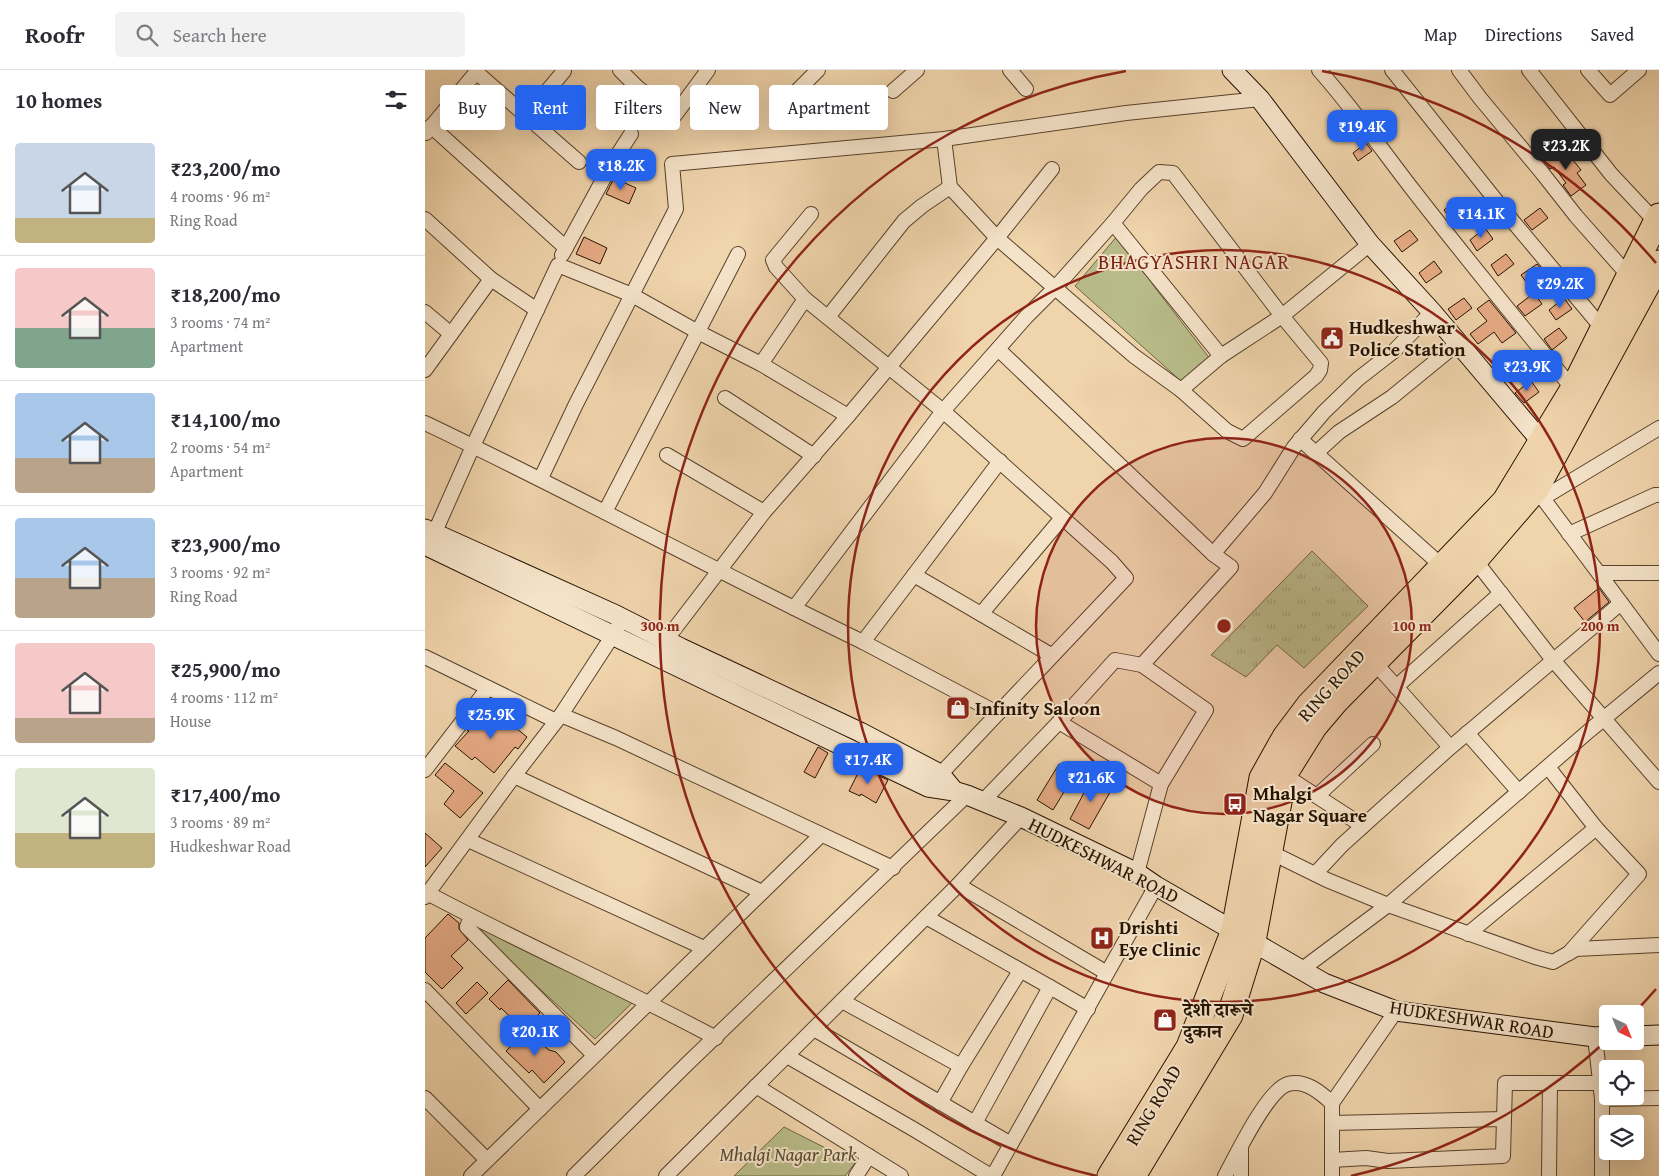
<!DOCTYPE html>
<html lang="en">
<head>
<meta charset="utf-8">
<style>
  :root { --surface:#fff; --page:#f2f2f3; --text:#2b2b33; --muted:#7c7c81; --line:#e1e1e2; --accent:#2563eb }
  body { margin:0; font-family:"Gentium Book Plus","Noto Serif Devanagari",serif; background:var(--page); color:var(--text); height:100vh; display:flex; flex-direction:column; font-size:19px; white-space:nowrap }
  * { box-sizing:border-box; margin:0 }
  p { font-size:16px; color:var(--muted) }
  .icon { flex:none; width:28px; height:28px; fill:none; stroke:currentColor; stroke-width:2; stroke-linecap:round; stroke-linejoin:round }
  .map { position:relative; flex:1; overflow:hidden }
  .side { display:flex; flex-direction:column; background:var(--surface); width:425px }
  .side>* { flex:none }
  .hud { position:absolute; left:15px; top:15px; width:475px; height:45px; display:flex; gap:10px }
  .needle { width:32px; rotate:137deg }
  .buttons { position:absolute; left:1174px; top:935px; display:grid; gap:10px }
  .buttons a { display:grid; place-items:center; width:45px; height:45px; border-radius:5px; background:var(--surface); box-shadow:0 5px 20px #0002; font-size:25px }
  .price { position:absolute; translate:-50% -42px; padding:0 11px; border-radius:10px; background:var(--accent); color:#fff; font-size:16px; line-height:32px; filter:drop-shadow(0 1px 2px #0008) }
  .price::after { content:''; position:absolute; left:50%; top:30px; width:15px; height:11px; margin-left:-8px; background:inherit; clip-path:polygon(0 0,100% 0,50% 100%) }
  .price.active { background:#222; color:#fff }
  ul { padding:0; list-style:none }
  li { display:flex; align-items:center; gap:15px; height:125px; padding:0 15px }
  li+li { border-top:1px solid var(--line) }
  li span { display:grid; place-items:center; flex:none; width:140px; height:100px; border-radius:5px; color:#555 }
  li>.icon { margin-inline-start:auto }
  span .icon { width:60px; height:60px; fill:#fffc; stroke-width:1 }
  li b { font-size:21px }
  h2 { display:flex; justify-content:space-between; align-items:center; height:60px; padding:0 15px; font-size:21px }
  .pill { padding:0 18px; border-radius:5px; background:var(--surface); box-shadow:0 5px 20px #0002; font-size:18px; line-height:45px }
  .pill.active { background:var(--accent); color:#fff }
  header { display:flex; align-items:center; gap:30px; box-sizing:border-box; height:70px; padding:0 25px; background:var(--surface); border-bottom:1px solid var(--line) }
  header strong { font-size:24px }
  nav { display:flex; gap:28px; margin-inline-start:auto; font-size:18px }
  .search { width:350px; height:45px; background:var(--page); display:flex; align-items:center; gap:12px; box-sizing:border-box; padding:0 18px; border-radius:5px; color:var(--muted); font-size:19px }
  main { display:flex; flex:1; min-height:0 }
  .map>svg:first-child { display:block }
  .grass { fill:url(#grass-tufts); stroke:#6f6845 }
  .park { fill:#b9bd8a; stroke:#6f6845 }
  .building { fill:#e7ab85; stroke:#251200 }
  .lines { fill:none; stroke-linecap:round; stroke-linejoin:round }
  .street-casing { stroke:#58422b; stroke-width:16 }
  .secondary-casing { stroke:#251200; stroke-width:21 }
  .highway-casing { stroke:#251200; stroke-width:27 }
  .street { stroke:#f5e3c9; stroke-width:14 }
  .secondary { stroke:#f5e3c9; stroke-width:19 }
  .highway { stroke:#f0d4ac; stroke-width:25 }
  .ring { fill:none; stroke:#8f2418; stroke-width:2.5 }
  .labels { text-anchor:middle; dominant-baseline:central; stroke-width:4; stroke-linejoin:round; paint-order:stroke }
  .poi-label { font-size:19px; font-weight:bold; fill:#251200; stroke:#f5e3c9; text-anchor:start }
  .street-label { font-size:19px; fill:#251200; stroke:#f5e3c9 }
  .park-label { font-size:19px; font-style:italic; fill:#594e30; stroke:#f5e3c9 }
  .neighbourhood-label { font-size:20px; letter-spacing:1px; fill:#7a1f14; stroke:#f5e3c9 }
  .centre { fill:#8f2418; stroke:#f5e3c9; stroke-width:2.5 }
  .ring-label { font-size:15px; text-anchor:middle; font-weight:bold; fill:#8f2418; stroke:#f5e3c9; stroke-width:4; stroke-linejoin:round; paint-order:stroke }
</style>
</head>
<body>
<header>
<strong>Roofr</strong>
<div class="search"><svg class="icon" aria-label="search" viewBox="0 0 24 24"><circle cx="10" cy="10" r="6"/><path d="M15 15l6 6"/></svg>Search here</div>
<nav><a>Map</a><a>Directions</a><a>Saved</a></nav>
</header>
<main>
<section class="side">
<h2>10 homes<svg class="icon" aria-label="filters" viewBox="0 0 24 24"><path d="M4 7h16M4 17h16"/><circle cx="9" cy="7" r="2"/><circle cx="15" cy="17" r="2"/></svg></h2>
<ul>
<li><span style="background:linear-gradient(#c9d6e8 75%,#c2b280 0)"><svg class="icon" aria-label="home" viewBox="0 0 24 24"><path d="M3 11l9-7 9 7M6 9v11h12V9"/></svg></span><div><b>₹23,200/mo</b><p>4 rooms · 96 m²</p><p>Ring Road</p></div></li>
<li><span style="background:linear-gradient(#f6c9c9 60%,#7fa58c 0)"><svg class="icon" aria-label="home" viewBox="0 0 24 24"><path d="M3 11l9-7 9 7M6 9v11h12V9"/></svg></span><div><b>₹18,200/mo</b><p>3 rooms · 74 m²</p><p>Apartment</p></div></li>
<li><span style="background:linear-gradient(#a9c7e8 65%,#b9a48a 0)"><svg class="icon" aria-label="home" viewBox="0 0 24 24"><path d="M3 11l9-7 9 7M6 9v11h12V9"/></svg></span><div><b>₹14,100/mo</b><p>2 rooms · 54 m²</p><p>Apartment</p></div></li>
<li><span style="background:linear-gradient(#a9c7e8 60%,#b9a48a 0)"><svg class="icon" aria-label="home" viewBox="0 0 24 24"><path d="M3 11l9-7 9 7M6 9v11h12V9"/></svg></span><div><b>₹23,900/mo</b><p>3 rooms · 92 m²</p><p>Ring Road</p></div></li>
<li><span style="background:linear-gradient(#f6c9c9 75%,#b9a48a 0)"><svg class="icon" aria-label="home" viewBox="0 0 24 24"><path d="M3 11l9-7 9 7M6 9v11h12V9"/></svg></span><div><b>₹25,900/mo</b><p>4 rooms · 112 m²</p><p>House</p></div></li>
<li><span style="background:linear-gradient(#dfe7d0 65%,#c2b280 0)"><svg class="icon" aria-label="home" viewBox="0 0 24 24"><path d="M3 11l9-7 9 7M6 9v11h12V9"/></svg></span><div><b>₹17,400/mo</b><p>3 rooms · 89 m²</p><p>Hudkeshwar Road</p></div></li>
</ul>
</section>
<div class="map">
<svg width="1234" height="1106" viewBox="0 0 1234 1106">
  <defs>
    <pattern id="grass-tufts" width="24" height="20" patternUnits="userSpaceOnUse" patternTransform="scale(1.25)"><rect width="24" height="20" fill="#b9bd8a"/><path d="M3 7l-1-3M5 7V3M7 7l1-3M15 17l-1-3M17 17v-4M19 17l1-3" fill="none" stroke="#9fa175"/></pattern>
  </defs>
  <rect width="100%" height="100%" fill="#f0d4ac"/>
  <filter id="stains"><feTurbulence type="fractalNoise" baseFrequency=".004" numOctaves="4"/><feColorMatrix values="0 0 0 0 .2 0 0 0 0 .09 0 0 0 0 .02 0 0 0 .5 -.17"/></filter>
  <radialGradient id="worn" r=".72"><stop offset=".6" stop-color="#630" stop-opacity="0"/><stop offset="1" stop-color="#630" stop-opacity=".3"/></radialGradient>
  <path class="grass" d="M887 481 943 536 879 598 852 575 821 607 786 585Z"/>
  <g class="park">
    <path d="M693 165 731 219 786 290 757 312 650 216Z"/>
    <path d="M60 857 207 933 170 969 53 863Z"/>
    <path d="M359 1057 430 1093 420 1106H309Z"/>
  </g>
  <g class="building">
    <path d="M941 73 947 81 933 91 928 83Z"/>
    <path d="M1133 78 1144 92 1148 90 1156 100 1152 103 1161 115 1146 126 1138 115 1141 113 1129 97 1125 99 1117 89Z"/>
    <path d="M189 108 211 118 204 134 181 124Z"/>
    <path d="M1035 128 1043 139 1027 151 1019 140Z"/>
    <path d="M1062 133 1070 144 1056 155 1048 144Z"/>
    <path d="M1115 138 1123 148 1107 160 1099 150Z"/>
    <path d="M1060 158 1068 169 1052 181 1045 170Z"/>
    <path d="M985 160 993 170 977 182 969 171Z"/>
    <path d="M159 167 182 178 175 194 151 184Z"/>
    <path d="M1081 184 1089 194 1073 206 1066 195Z"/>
    <path d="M1009 191 1017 202 1001 213 994 203Z"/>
    <path d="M1112 194 1120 204 1104 216 1096 205Z"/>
    <path d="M1109 223 1117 234 1100 246 1092 236Z"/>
    <path d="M1039 228 1047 238 1031 250 1023 239Z"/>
    <path d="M1139 228 1147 239 1131 250 1124 240Z"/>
    <path d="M1064 230 1091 263 1077 273 1069 262 1053 274 1045 264 1062 251 1052 239Z"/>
    <path d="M1134 258 1142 268 1127 280 1119 269Z"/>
    <path d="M1085 280 1093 291 1077 302 1069 292Z"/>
    <path d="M1112 288 1120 299 1107 308 1099 298Z"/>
    <path d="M1106 311 1114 322 1099 333 1090 323Z"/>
    <path d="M1174 518 1184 532 1160 552 1149 538Z"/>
    <path d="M64 636 102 667 93 679 90 677 69 703 50 687 47 690 30 676 44 661 42 660Z"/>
    <path d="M393 677 403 683 390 708 379 702Z"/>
    <path d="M20 693 58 723 35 748 19 734 29 721 10 705Z"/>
    <path d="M634 694 650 704 628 740 612 730Z"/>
    <path d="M436 697 463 710 451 733 436 724 435 726 424 721Z"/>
    <path d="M668 706 688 717 664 759 645 749Z"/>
    <path d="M0 763 17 778 0 797Z"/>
    <path d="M23 844 34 853V859L43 870 26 886 38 898 17 919 0 902V868Z"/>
    <path d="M83 910 115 943 98 959 76 938 75 940 64 929Z"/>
    <path d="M52 912 63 923 41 944 31 933Z"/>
    <path d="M103 960 113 971 124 980 131 982 140 992 119 1013 107 1000 104 1003 81 981Z"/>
  </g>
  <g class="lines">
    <g class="street-casing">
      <g id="street">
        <path d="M195 0 213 18 250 45 283 0"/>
        <path d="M585 0 601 19"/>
        <path d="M894 0C928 38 957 80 988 120 1040 187 1094 253 1148 319"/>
        <path d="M967 0 1085 148 1178 259"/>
        <path d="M1034 0 1055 28 1118 104 1151 146 1204 206"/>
        <path d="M1104 0 1186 104 1231 152"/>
        <path d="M1163 0 1185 25 1214 0"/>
        <path d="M51 2 154 92"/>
        <path d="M468 21 492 0"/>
        <path d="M358 35 393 0"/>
        <path d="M101 46 139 1"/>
        <path d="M6 56 141 178"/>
        <path d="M1 63 53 0"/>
        <path d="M519 69 525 117 572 168 627 99"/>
        <path d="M386 144 348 190 351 197 380 229 518 341 687 492 701 508 509 711"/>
        <path d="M0 149 66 209 112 240"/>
        <path d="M688 153 796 286"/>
        <path d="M137 185 186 95 206 64"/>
        <path d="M380 229 336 294 423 346"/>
        <path d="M0 242 26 264"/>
        <path d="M403 247 479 151 497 136 525 117"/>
        <path d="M573 279 788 484"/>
        <path d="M0 300 66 209"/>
        <path d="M300 328 389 386"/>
        <path d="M0 353C147 423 291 501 438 572L489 505 626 585"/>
        <path d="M875 369 1017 496"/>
        <path d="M891 383 914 362 967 327 1033 273"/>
        <path d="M242 385 339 442"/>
        <path d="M116 408 151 334 251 139 247 94 519 69 701 43 835 29"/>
        <path d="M1111 419 1234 584"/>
        <path d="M1118 428 1234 358"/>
        <path d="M180 442 313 184"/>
        <path d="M9 464 48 376 133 195 207 225 273 262 336 294"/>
        <path d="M1144 464 1230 425H1234"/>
        <path d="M1050 490 1128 590 1234 712"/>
        <path d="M1175 503H1234"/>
        <path d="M489 505 575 391"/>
        <path d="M369 538 518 341 601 247 630 218 688 153 716 119 734 102 748 103 857 246 896 293 895 300 891 306 818 369 802 361 756 320"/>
        <path d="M556 544 637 448"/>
        <path d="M438 572 572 643"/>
        <path d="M238 578 241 570 339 442 423 346 572 168 709 286 756 320 796 286 857 246 945 174"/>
        <path d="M0 587 131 651"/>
        <path d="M949 592 1025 677"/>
        <path d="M717 595 781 640 736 714"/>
        <path d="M971 617 1076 523"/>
        <path d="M136 645 191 668 468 798"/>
        <path d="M634 652 736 714 712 803"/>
        <path d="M1042 663 1094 722"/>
        <path d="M1123 697 1171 758 1214 804 1144 883"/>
        <path d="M0 700 63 618"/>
        <path d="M859 705 938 756"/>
        <path d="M89 706 337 822"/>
        <path d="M892 726 948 674"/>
        <path d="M558 731 634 652 690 590 717 595 806 497 788 484 840 423 869 377 899 342 933 309 969 281 1007 242"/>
        <path d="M43 770 279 878"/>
        <path d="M845 782 902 810 963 835 1110 887 1128 892 1151 879 1234 875"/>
        <path d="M890 804 917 775 1020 682 1196 533"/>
        <path d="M533 815 682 903"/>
        <path d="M4 824C98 874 196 917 291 968"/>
        <path d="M0 827 89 706 136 645 188 565 198 548"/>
        <path d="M46 846 42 857 169 985"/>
        <path d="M501 847 625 917"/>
        <path d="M1043 864 1171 758"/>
        <path d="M876 900 963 835 1165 660 1234 603"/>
        <path d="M0 920 115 1039"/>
        <path d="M417 931 536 996"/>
        <path d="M389 959 586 1074"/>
        <path d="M1170 967 1177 1029V1106"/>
        <path d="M362 986 490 1060 566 1106"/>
        <path d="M331 1016 476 1106"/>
        <path d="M0 1028 62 1090"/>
        <path d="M1177 1029 1234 1028"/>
        <path d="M515 1033 536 996 595 901"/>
        <path d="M1079 1049 1080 1013H1175"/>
        <path d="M550 1053 625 917 663 939"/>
        <path d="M907 1053 1079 1049 1078 1086 963 1091 941 1088 907 1090"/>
        <path d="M816 1078V1106"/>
        <path d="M46 1106 396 765"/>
        <path d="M149 1106 262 994 542 725"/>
        <path d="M241 1106 533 815 596 747"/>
        <path d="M431 1106 444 1086"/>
        <path d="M568 1106 731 816"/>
        <path d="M800 1106C811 1086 842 1020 863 1014 880 1009 896 1023 907 1033"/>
        <path d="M907 1106V1033L971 941"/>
        <path d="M1124 1106 1125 1013"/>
      </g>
    </g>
    <g class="secondary-casing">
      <g id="secondary">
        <path d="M807 0 835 29 945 174 1007 242 1116 371"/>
        <path d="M0 459 191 545 256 578 435 662 515 704 529 721"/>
        <path d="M0 475 503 717 529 721 542 725 596 747 712 803 731 816 899 913 971 941 1170 967 1182 966"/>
        <path d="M1210 966 1234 965"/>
      </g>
    </g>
    <g class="highway-casing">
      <g id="highway">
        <path d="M685 1106 764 977 809 860 837 708 860 667 884 635 1080 431 1148 319 1234 146"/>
        <path d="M708 1106 805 945 828 871 859 705 889 657 911 631 1050 490 1111 419 1234 193"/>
      </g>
    </g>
    <use href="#street" class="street"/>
    <use href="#secondary" class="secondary"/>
    <use href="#highway" class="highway"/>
  </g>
  <circle cx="799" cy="556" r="188" fill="#8f2418" fill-opacity=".12"/>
  <g class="ring">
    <circle cx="799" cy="556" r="188"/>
    <circle cx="799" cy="556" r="376"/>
    <path d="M1231 919A564 564 0 0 1 1211 941M1180 972A564 564 0 0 1 926 1106M672 1106A564 564 0 0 1 701 1M897 1A564 564 0 0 1 1231 193"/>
  </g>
  <defs>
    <g id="civic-square" transform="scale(1.25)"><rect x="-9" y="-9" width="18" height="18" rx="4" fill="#8f2418" stroke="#f5e3c9"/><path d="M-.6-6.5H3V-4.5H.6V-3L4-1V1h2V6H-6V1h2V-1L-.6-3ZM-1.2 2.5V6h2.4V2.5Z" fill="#fff"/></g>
    <g id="shop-square" transform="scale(1.25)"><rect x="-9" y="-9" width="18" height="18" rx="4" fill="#8f2418" stroke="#f5e3c9"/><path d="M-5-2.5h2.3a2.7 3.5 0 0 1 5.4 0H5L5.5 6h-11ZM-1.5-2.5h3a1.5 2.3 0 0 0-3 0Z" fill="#fff"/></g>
    <g id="bus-square" transform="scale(1.25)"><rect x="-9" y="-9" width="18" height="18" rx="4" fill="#8f2418" stroke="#f5e3c9"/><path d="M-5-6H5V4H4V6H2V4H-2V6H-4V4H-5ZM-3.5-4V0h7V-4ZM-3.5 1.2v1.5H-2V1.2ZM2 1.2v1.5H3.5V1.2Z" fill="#fff"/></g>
    <g id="hospital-square" transform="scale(1.25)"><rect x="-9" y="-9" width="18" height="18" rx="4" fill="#8f2418" stroke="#f5e3c9"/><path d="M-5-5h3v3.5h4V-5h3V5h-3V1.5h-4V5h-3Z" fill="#fff"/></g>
  </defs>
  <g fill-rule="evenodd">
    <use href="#civic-square" x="907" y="268"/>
    <use href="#shop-square" x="533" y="638"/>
    <use href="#bus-square" x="810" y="734"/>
    <use href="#hospital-square" x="677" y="868"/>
    <use href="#shop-square" x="740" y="950"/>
  </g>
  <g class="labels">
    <g class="poi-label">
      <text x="924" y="257">Hudkeshwar<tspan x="924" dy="22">Police Station</tspan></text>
      <text x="550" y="638">Infinity Saloon</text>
      <text x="828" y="723">Mhalgi<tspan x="828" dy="22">Nagar Square</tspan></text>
      <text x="694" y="857">Drishti<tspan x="694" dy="22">Eye Clinic</tspan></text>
      <text x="758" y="939">देशी दारूचे<tspan x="758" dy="22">दुकान</tspan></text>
    </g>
    <g class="street-label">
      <text transform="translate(906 615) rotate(-48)">RING ROAD</text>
      <text transform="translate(679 790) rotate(27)">HUDKESHWAR ROAD</text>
      <text transform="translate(1047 949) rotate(9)">HUDKESHWAR ROAD</text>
      <text transform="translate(728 1035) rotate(-59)">RING ROAD</text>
    </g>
    <g class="park-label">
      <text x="363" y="1084">Mhalgi Nagar Park</text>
    </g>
    <g class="neighbourhood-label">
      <text x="769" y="191">BHAGYASHRI NAGAR</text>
    </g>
  </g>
  <circle cx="799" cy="556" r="8" class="centre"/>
  <g class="ring-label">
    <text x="987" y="561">100 m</text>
    <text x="1175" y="561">200 m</text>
    <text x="235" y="561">300 m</text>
  </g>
  <rect width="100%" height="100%" filter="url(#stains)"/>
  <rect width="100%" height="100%" fill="url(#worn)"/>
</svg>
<div class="buttons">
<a><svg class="needle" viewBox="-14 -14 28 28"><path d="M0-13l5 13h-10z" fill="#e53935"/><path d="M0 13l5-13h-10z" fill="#7c7c81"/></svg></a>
<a><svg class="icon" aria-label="locate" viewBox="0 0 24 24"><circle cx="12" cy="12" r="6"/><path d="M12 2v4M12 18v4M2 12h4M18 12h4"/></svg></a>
<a><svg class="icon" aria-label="layers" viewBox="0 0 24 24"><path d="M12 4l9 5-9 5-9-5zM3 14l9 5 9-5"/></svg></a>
</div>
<b class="price" style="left:937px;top:82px">₹19.4K</b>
<b class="price active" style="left:1141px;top:101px">₹23.2K</b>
<b class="price" style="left:196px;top:121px">₹18.2K</b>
<b class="price" style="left:1056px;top:169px">₹14.1K</b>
<b class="price" style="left:1135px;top:239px">₹29.2K</b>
<b class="price" style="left:1102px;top:322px">₹23.9K</b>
<b class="price" style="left:66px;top:670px">₹25.9K</b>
<b class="price" style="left:443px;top:715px">₹17.4K</b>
<b class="price" style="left:666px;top:733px">₹21.6K</b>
<b class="price" style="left:110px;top:987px">₹20.1K</b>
<div class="hud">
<a class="pill">Buy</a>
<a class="pill active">Rent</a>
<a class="pill">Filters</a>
<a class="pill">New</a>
<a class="pill">Apartment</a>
</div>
</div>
</main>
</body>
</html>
